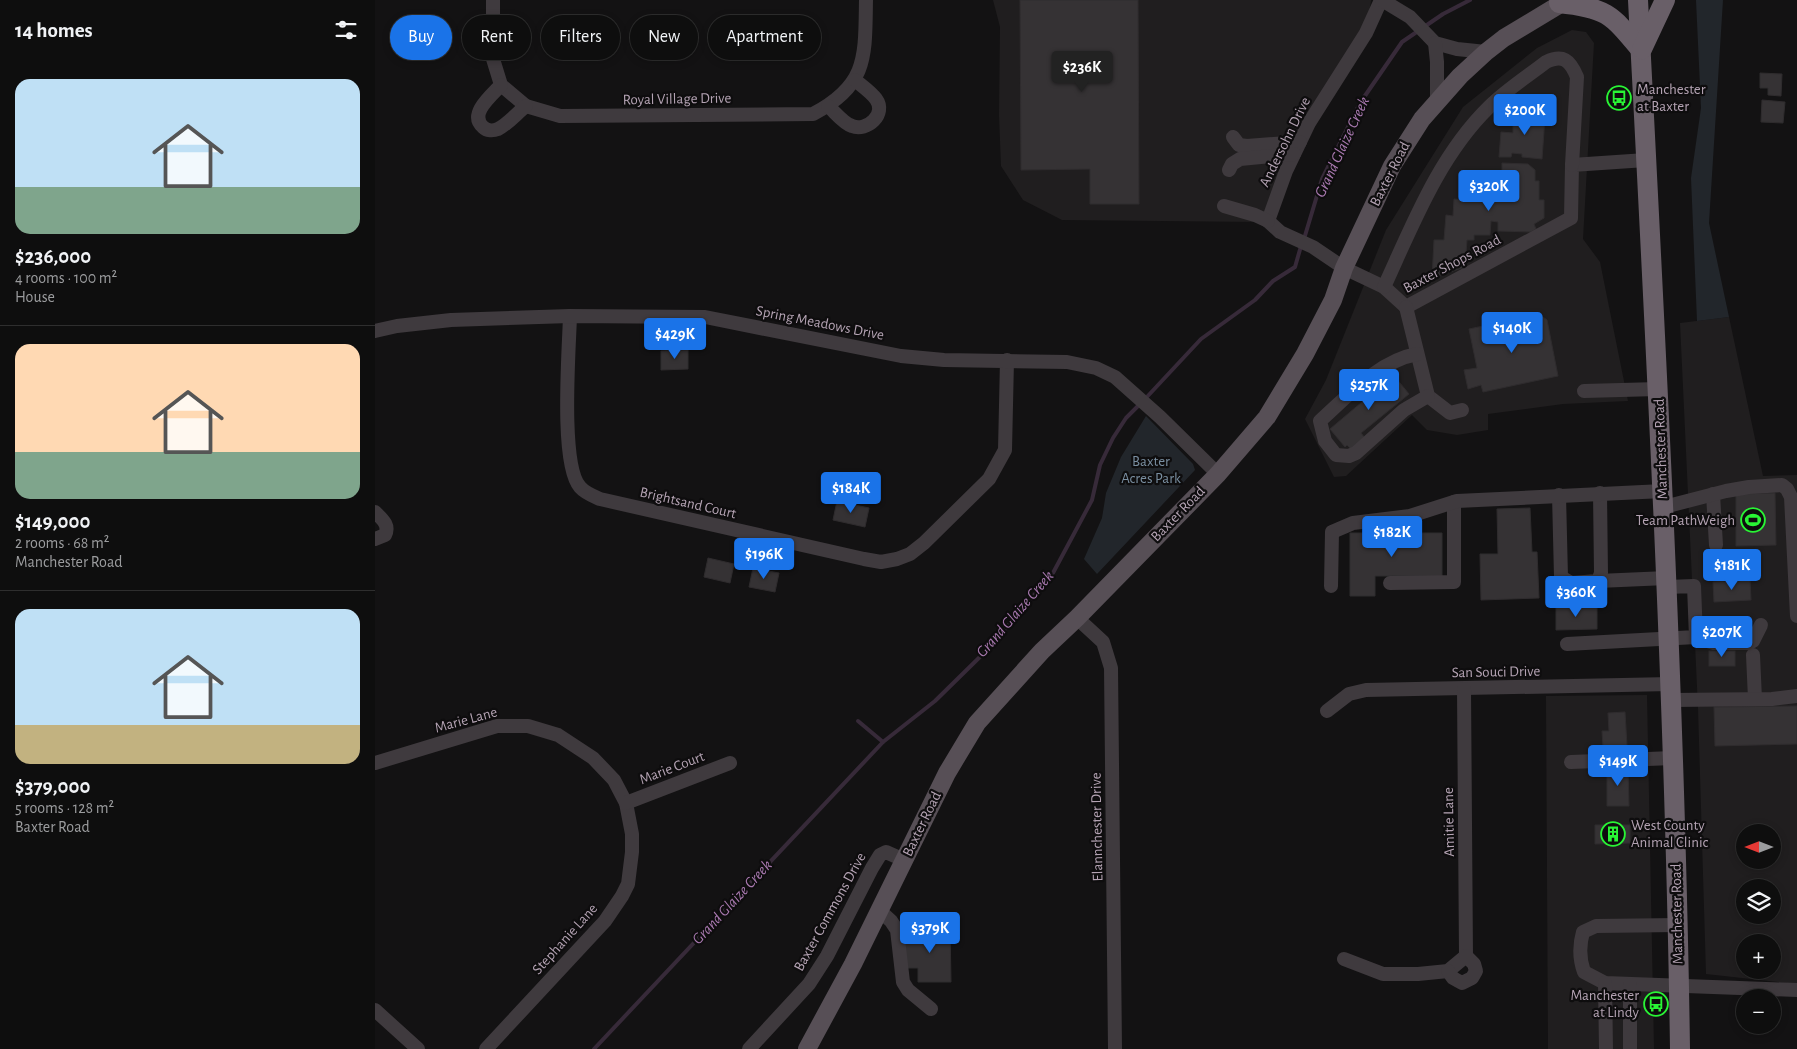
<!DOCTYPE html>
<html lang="en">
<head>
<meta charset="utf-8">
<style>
  :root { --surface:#0e0e0e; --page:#1c1c1c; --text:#f1f3f6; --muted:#9b9c9e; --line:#2e2e2e; --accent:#1a73e8 }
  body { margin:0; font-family:"Alegreya Sans",sans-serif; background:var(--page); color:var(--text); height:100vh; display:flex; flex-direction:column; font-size:19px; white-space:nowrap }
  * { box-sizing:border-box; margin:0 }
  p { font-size:16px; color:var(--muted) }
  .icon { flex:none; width:28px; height:28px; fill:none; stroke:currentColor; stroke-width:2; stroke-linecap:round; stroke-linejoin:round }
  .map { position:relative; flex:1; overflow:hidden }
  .details { display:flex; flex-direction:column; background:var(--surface); width:375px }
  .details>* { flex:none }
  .banner { position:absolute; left:15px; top:15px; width:475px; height:45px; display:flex; gap:10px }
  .needle { width:32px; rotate:270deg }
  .fabs { position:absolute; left:1361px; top:824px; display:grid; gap:10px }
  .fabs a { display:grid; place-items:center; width:45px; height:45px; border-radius:50%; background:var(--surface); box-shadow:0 2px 8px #0003,0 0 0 1px var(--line); font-size:25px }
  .price { position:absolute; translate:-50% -42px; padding:0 11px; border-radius:5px; background:var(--accent); color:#fff; font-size:16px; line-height:32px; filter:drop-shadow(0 1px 2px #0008) }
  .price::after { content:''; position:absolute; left:50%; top:30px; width:15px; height:11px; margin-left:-8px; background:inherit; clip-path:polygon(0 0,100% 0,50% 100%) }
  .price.selected { background:#222; color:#fff }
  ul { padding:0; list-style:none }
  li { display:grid; align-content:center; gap:10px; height:265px; padding:0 15px }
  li+li { border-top:1px solid var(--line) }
  li span { display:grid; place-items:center; height:155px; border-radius:15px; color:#555 }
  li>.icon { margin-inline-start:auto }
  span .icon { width:90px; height:90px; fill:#fffc; stroke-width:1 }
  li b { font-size:21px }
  h2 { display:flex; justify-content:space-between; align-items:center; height:60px; padding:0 15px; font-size:21px }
  .tag { padding:0 18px; border-radius:22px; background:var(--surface); box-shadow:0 2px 8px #0003,0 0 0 1px var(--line); font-size:18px; line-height:45px }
  .tag.selected { background:var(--accent); color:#fff }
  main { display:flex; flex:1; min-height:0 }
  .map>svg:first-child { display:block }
  .built { fill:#201e1f; fill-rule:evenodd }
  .green { fill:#22262b }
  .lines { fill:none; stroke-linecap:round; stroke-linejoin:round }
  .stream { stroke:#372a39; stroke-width:4 }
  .building { fill:#353234; stroke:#2f2c2e }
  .minor { stroke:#3f3a3e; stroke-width:14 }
  .major { stroke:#574f56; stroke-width:18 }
  .highway { stroke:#695f68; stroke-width:20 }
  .labels { text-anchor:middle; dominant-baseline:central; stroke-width:4.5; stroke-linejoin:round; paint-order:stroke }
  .poi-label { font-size:15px; fill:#b4a3b3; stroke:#0e0d0e; text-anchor:start }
  .street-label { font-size:15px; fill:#b4a3b3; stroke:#0e0d0e }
  .park-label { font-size:15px; fill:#798ea0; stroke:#0e0d0e }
  .water-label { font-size:16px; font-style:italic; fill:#a979b0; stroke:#0e0d0e }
</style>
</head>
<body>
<main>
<section class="details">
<h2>14 homes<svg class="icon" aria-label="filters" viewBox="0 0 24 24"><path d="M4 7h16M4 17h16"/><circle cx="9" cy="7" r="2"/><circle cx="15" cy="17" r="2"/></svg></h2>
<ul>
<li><span style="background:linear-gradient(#bfe0f5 70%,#7fa58c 0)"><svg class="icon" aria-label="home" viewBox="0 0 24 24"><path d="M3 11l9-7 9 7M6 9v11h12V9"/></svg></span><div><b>$236,000</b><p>4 rooms · 100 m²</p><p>House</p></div></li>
<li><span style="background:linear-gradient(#ffd9b3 70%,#7fa58c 0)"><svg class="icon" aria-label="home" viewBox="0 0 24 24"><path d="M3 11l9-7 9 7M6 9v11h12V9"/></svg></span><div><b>$149,000</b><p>2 rooms · 68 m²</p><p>Manchester Road</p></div></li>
<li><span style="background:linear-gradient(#bfe0f5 75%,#c2b280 0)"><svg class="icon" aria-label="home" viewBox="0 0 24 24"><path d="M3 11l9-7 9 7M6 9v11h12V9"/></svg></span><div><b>$379,000</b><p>5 rooms · 128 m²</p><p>Baxter Road</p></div></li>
</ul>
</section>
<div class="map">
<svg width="1422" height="1049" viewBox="0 0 1422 1049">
  <rect width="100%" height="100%" fill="#131213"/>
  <g class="built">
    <path d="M618 0H996L994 15 884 222 687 220 648 200 626 166 624 115 625 27Z"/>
    <path d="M1197 30 1211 32 1219 43 1208 239 1225 262 1253 401 1188 404 1113 414V430L1082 435 1052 430 1037 415 971 476 959 477 930 419 951 380 1011 230 1088 107 1162 48Z"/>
    <path d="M1354 317 1388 476 1422 475V984L1331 974 1323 708 1305 323ZM1370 832H1398V860H1370ZM1370 888H1398V915H1370ZM1370 942H1398V970H1370Z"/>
    <path d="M1272 695 1279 1049H1173L1171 696Z"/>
  </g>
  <g class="green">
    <path d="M1321 0H1348L1334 223 1354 317 1322 321 1316 178 1326 108Z"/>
    <path d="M771 416 818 464 820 470 722 574 709 559 727 518 731 493 746 457Z"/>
  </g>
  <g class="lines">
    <g class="stream">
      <path d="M929 239 947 179 985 103 1027 42 1068 14 1095 0"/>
      <path d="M770 399 826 339 880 300 898 281 920 267 926 246"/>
      <path d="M483 721 508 742"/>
      <path d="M219 1049 508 742 560 701 612 650 678 573 717 500 725 465 738 438 751 418 765 404"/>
    </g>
  </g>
  <g class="building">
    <path d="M645 0H763L764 204H715V169L646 170Z"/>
    <path d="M1385 73 1407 74 1406 96 1393 95V88H1385Z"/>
    <path d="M1387 100 1410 102 1408 123 1386 122Z"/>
    <path d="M1160 107 1168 111 1170 117 1167 159 1147 157V154L1137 153 1136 157H1124L1126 132 1138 133V119H1148L1152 109Z"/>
    <path d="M1127 163 1153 164 1160 170V181H1164V200H1169V218L1159 224 1161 229 1156 232 1123 231V222L1116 221 1115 235H1099V240H1092L1090 267 1057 278 1059 240H1069L1071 215 1078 216 1079 199 1088 200 1089 182H1098L1099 177 1104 171 1127 172Z"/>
    <path d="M1164 314 1172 320 1183 376 1108 392 1106 385 1093 389 1089 370 1102 368 1094 329Z"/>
    <path d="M313 350V369L286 370V351Z"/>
    <path d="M1016 372 1034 394 986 433 990 438 976 449 972 445 970 447 955 429 1006 386 1002 383Z"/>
    <path d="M1400 493 1401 545 1361 546V494Z"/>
    <path d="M462 501 494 508 490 527 458 520Z"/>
    <path d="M1155 508 1157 552H1162L1164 598 1106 600 1105 554H1123L1122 509Z"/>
    <path d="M975 533H1067V576H1000V596H975Z"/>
    <path d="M333 558 359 564 355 583 329 577Z"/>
    <path d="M378 568 404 573 400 592 374 587Z"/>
    <path d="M1375 580 1376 600 1339 602 1338 582Z"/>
    <path d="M1181 606H1222V629L1181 630Z"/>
    <rect x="1334" y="651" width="26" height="15"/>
    <path d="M1422 706V744L1340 746 1339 707Z"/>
    <path d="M1250 712 1252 746 1228 747 1227 731H1234L1233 713Z"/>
    <path d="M1253 768 1254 806H1232V769Z"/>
    <path d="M1220 825H1255V843L1220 844Z"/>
    <path d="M543 927H575L576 982H543V968H529V939H543Z"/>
  </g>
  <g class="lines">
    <g class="minor">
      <path d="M118 0V59L126 85 151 106 185 116 438 114C493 85 490 57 491 0"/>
      <path d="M1006 0 991 33 934 123 911 171 893 221 905 232 938 247 969 268 1009 287 1031 307 1196 218 1197 165 1271 160"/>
      <path d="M1007 0 1035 17 1060 43 1082 49 1111 52"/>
      <path d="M1060 43 1062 62V101"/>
      <path d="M126 85C117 95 93 114 108 127 112 131 118 131 123 129 133 124 142 113 151 106"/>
      <path d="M453 106C460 112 468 123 477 126 492 132 512 114 501 99 496 92 487 86 480 80"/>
      <path d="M858 137 864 145 872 146 925 142"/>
      <path d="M854 170 857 164 865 159 919 154"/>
      <path d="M849 206 880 215 893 221"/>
      <path d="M1009 287C1038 224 1064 156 1114 107 1131 90 1153 76 1171 62 1188 54 1195 60 1202 77L1197 165"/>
      <path d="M1031 307 1053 396 1075 413 1087 410"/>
      <path d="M195 316C194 350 185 465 205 487 210 493 218 496 225 499L489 559 506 562 522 559 535 554 549 543 614 479 630 450 632 360"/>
      <path d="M0 331 22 326 76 320 195 316 330 317 526 356 569 360 692 362 721 368 740 377 785 417 843 474"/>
      <path d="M1042 354C1004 361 974 395 945 421L950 441 961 455 974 456 981 453 1029 410 1053 396"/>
      <path d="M1209 391 1283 389"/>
      <path d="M1338 494 1341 545"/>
      <path d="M1184 495 1186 577 1196 583 1223 581 1226 573 1225 493"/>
      <path d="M1289 507 1351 491 1374 487 1407 485 1412 489 1416 497 1422 616"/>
      <path d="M0 512C7 519 15 525 10 535L0 539"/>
      <path d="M1223 581 1292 578"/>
      <path d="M1015 583 1079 582V502"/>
      <path d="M956 586 957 532 978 523 1035 516 1082 501 1288 491"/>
      <path d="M702 618 728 642 736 668 740 1049"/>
      <path d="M1321 637 1339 643H1373L1378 641 1386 625"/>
      <path d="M1192 644 1321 637 1319 586 1292 587"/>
      <path d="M1378 655 1380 699"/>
      <path d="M1297 700 1397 699 1422 696"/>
      <path d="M952 711 974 694 991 690 1296 684"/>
      <path d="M1196 762 1298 758"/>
      <path d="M0 763 122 726H153L183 735 218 758 239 780 251 803 257 834V852L253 884 247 896 230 921 111 1049"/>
      <path d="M251 803 355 763"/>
      <path d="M505 911 516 921 522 930 528 982 533 990 556 1009"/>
      <path d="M1303 925 1221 926 1208 932C1204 946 1204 958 1209 972L1230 983 1422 990"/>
      <path d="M969 959 1008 974H1043L1073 971 1091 956 1089 689"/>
      <path d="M1073 971 1078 978 1087 983 1097 978 1101 971 1099 964 1091 956"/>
      <path d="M1230 983 1231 1049"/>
      <path d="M1255 985V1049"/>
      <path d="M0 1010 43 1049"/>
      <path d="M374 1049 434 984 452 956 497 868 505 855 511 852 529 860"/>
    </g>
    <path class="major" d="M432 1049 478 964 572 773 602 723 667 651 702 618 843 474 892 417 930 354 958 300 969 268 1017 166 1047 119 1085 76 1111 52 1129 38 1192 0"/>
    <g class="highway">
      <path d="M1263 0C1281 350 1300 699 1305 1049"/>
      <path d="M1184 3C1232 8 1236 14 1266 50"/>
      <path d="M1267 49 1290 0"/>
    </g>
  </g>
  <defs>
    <g id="bus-ring" transform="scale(1.25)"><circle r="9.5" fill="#0e0d0e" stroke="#29f435" stroke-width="1.5"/><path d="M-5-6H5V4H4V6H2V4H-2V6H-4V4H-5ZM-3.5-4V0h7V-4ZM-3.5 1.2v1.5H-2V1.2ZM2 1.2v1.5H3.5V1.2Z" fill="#29f435"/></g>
    <g id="stadium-ring" transform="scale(1.25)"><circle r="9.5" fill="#0e0d0e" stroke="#29f435" stroke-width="1.5"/><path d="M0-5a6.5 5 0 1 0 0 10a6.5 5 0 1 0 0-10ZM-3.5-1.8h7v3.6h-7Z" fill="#29f435"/></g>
    <g id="building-ring" transform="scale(1.25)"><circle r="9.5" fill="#0e0d0e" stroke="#29f435" stroke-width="1.5"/><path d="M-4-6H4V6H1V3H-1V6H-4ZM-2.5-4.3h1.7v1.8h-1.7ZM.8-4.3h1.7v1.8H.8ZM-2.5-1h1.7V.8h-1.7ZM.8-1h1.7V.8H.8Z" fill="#29f435"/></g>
  </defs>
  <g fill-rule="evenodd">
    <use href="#bus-ring" x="1244" y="98"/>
    <use href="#stadium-ring" x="1378" y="520"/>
    <use href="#building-ring" x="1238" y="834"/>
    <use href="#bus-ring" x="1281" y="1004"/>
  </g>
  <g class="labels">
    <g class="poi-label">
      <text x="1262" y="89">Manchester<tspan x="1262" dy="17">at Baxter</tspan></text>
      <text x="1360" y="520" text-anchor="end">Team PathWeigh</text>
      <text x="1256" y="825">West County<tspan x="1256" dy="17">Animal Clinic</tspan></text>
      <text x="1264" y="995" text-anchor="end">Manchester<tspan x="1264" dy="17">at Lindy</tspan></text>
    </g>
    <g class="street-label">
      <text transform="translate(302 99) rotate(-1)">Royal Village Drive</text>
      <text transform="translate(910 142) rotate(-64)">Andersohn Drive</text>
      <text transform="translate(1015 174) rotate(-63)">Baxter Road</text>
      <text transform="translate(1077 264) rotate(-28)">Baxter Shops Road</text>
      <text transform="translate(445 323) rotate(11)">Spring Meadows Drive</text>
      <text transform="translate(1286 449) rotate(-92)">Manchester Road</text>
      <text transform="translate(313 503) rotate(13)">Brightsand Court</text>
      <text transform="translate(803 514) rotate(-46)">Baxter Road</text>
      <text transform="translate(1121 672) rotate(-1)">San Souci Drive</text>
      <text transform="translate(91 720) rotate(-15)">Marie Lane</text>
      <text transform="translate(297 768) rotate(-21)">Marie Court</text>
      <text transform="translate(1074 822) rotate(-91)">Amitie Lane</text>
      <text transform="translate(547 824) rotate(-64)">Baxter Road</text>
      <text transform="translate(722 827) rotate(-91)">Elannchester Drive</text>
      <text transform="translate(455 912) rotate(-61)">Baxter Commons Drive</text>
      <text transform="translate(1302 914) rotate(-91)">Manchester Road</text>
      <text transform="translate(190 939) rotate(-48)">Stephanie Lane</text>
    </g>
    <g class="park-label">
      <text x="776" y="461">Baxter<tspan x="776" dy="17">Acres Park</tspan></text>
    </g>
    <g class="water-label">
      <text transform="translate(967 147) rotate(-65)">Grand Glaize Creek</text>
      <text transform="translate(640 614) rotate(-49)">Grand Glaize Creek</text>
      <text transform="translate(357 902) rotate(-47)">Grand Glaize Creek</text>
    </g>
  </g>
</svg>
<div class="fabs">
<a><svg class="needle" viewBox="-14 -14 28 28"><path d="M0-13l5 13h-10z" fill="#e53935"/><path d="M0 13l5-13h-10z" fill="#9b9c9e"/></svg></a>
<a><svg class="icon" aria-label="layers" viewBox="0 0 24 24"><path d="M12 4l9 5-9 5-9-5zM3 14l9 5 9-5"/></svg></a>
<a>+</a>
<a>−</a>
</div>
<b class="price selected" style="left:707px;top:93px">$236K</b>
<b class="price" style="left:1150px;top:136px">$200K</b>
<b class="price" style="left:1114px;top:212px">$320K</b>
<b class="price" style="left:1137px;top:354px">$140K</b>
<b class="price" style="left:300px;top:360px">$429K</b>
<b class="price" style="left:994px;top:411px">$257K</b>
<b class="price" style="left:476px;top:514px">$184K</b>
<b class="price" style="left:1017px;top:558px">$182K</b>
<b class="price" style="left:389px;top:580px">$196K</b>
<b class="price" style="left:1357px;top:591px">$181K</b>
<b class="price" style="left:1201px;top:618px">$360K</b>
<b class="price" style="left:1347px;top:658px">$207K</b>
<b class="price" style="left:1243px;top:787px">$149K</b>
<b class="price" style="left:555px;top:954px">$379K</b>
<div class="banner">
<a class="tag selected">Buy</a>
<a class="tag">Rent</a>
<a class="tag">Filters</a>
<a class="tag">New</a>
<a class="tag">Apartment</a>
</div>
</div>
</main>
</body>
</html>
